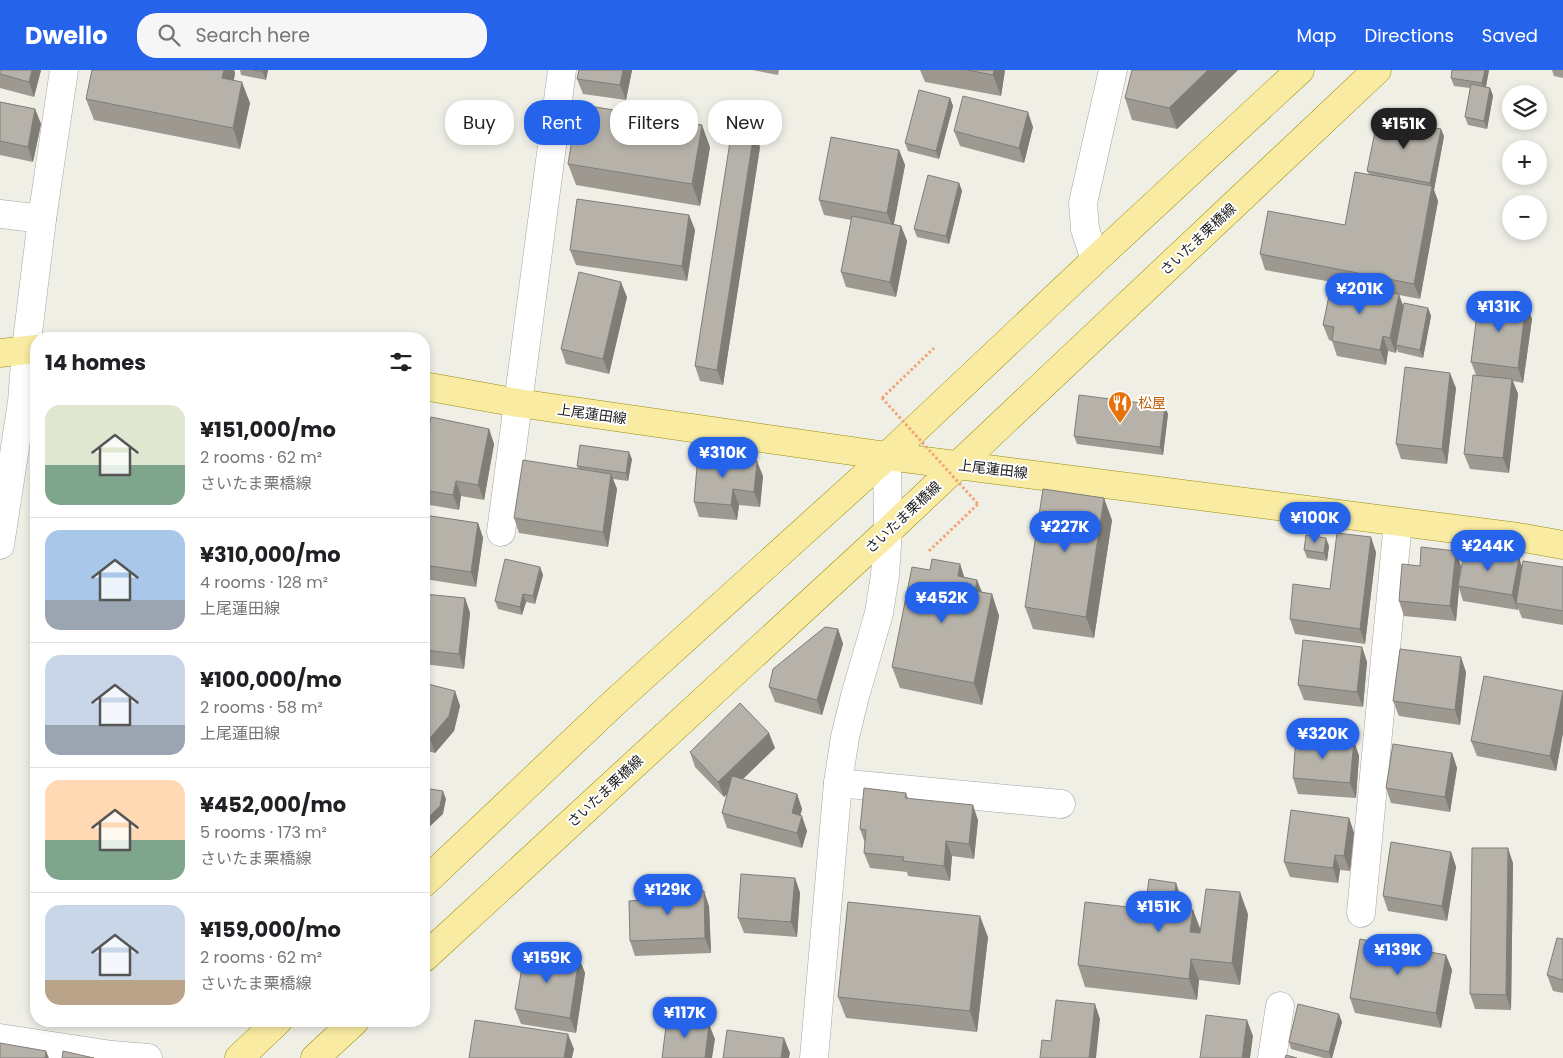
<!DOCTYPE html>
<html lang="en">
<head>
<meta charset="utf-8">
<style>
  :root { --surface:#fff; --page:#f6f6f6; --text:#202124; --muted:#757577; --line:#e0e0e0; --accent:#2563eb }
  body { margin:0; font-family:Poppins,"Noto Sans JP",sans-serif; background:var(--page); color:var(--text); height:100vh; display:flex; flex-direction:column; font-size:19px; white-space:nowrap }
  * { box-sizing:border-box; margin:0 }
  p { font-size:16px; color:var(--muted) }
  .icon { flex:none; width:28px; height:28px; fill:none; stroke:currentColor; stroke-width:2; stroke-linecap:round; stroke-linejoin:round }
  .map { position:relative; flex:1; overflow:hidden }
  .details { position:absolute; left:30px; top:262px; width:400px; height:695px; display:flex; flex-direction:column; background:var(--surface); border-radius:20px; box-shadow:0 2px 8px #0003 }
  .details>* { flex:none }
  .guide { position:absolute; left:445px; top:30px; width:475px; height:45px; display:flex; gap:10px }
  .controls { position:absolute; left:1502px; top:15px; display:grid; gap:10px }
  .controls a { display:grid; place-items:center; width:45px; height:45px; border-radius:50%; background:var(--surface); box-shadow:0 2px 8px #0003; font-size:25px }
  .price { position:absolute; translate:-50% -42px; padding:0 11px; border-radius:18px; background:var(--accent); color:#fff; font-size:16px; line-height:32px; filter:drop-shadow(0 1px 2px #0008) }
  .price::after { content:''; position:absolute; left:50%; top:30px; width:15px; height:11px; margin-left:-8px; background:inherit; clip-path:polygon(0 0,100% 0,50% 100%) }
  .price.selected { background:#222; color:#fff }
  ul { padding:0; list-style:none }
  li { display:flex; align-items:center; gap:15px; height:125px; padding:0 15px }
  li+li { border-top:1px solid var(--line) }
  li span { display:grid; place-items:center; flex:none; width:140px; height:100px; border-radius:15px; color:#555 }
  li>.icon { margin-inline-start:auto }
  span .icon { width:60px; height:60px; fill:#fffc; stroke-width:1 }
  li b { font-size:21px }
  h2 { display:flex; justify-content:space-between; align-items:center; height:60px; padding:0 15px; font-size:21px }
  .pill { padding:0 18px; border-radius:20px; background:var(--surface); box-shadow:0 2px 8px #0003; font-size:18px; line-height:45px }
  .pill.selected { background:var(--accent); color:#fff }
  header { display:flex; align-items:center; gap:30px; box-sizing:border-box; height:70px; padding:0 25px; background:var(--accent); color:#fff }
  header strong { font-size:24px }
  nav { display:flex; gap:28px; margin-inline-start:auto; font-size:18px }
  .search { width:350px; height:45px; background:var(--page); display:flex; align-items:center; gap:12px; box-sizing:border-box; padding:0 18px; border-radius:20px; color:var(--muted); font-size:19px }
  .map>svg:first-child { display:block }
  .lines { fill:none; stroke-linecap:round; stroke-linejoin:round }
  .minor-casing { stroke:#a4a4a4; stroke-width:29 }
  .major-casing { stroke:#978d05; stroke-width:29 }
  .path { stroke:#f6a272; stroke-width:3; stroke-dasharray:2.5 2.5; stroke-linecap:butt }
  .minor { stroke:#fff; stroke-width:28 }
  .major { stroke:#f9eba2; stroke-width:28 }
  .path-bridge { stroke:#f6a272; stroke-width:3; stroke-dasharray:2.5 2.5; stroke-linecap:butt }
  .wall { fill:#9d9991 }
  .shaded-wall { fill:#7f7d76 }
  .building { fill:#b6b2a9; stroke:#7f7d76 }
  .labels { text-anchor:middle; dominant-baseline:central; stroke-width:4; stroke-linejoin:round; paint-order:stroke }
  .street-label { font-size:14px; fill:#202020; stroke:#fff }
  .food-label { font-size:14px; fill:#c56008; stroke:#fff; text-anchor:start }
</style>
</head>
<body>
<header>
<strong>Dwello</strong>
<div class="search"><svg class="icon" aria-label="search" viewBox="0 0 24 24"><circle cx="10" cy="10" r="6"/><path d="M15 15l6 6"/></svg>Search here</div>
<nav><a>Map</a><a>Directions</a><a>Saved</a></nav>
</header>
<div class="map">
<svg width="1563" height="988" viewBox="0 0 1563 988">
  <rect width="100%" height="100%" fill="#f0efe6"/>
  <g class="lines">
    <g class="minor-casing">
      <g id="minor">
        <path d="M0 144 42 149"/>
        <path d="M1095 190 1085 159 1083 133 1113 0"/>
        <path d="M501 462 562 0"/>
        <path d="M0 475 22 332 26 279 42 149 64 0"/>
        <path d="M838 713 1061 734"/>
        <path d="M1361 843 1398 452"/>
        <path d="M0 968 112 985 148 988"/>
        <path d="M814 988 838 713 845 667 855 626 879 543 885 505 888 461 887 386"/>
        <path d="M1272 988 1280 936"/>
      </g>
    </g>
    <g class="major-casing">
      <g id="major">
        <path d="M0 283 36 279"/>
        <path d="M424 316 518 333 887 386 1518 467 1563 475"/>
        <path d="M424 813 615 632 887 386 1095 190 1300 0"/>
        <path d="M424 888 888 461 1377 0"/>
        <path d="M239 988 278 951"/>
        <path d="M315 988 355 951"/>
      </g>
    </g>
    <g class="path">
      <path d="M882 328 934 278"/>
      <path d="M929 481 978 434"/>
    </g>
    <use href="#minor" class="minor"/>
    <use href="#major" class="major"/>
    <path class="path-bridge" d="M882 328 978 434"/>
  </g>
  <g class="wall">
    <path d="M0 0H41L34 27 0 18Z"/>
    <path d="M92 0H234L235 3 234 10 250 33 240 79 94 50 86 29Z"/>
    <path d="M240 0H268L266 10 241 5Z"/>
    <path d="M579 0H632L626 30 583 24 577 9Z"/>
    <path d="M752 0H779L778 5Z"/>
    <path d="M920 0H1005L1001 26 925 12Z"/>
    <path d="M1132 0H1238L1177 59 1132 50 1125 28Z"/>
    <path d="M1452 0H1489L1486 17 1490 18 1493 26 1487 59 1468 55 1465 47 1470 18 1454 16 1451 8Z"/>
    <path d="M1552 0H1563V8L1554 6Z"/>
    <path d="M950 28 953 36 939 89 908 81 905 73Z"/>
    <path d="M0 32 35 39 41 54 33 92 0 85Z"/>
    <path d="M1033 57 1024 93 960 76 954 61Z"/>
    <path d="M1444 66 1434 120 1438 131 1420 229 1399 225 1404 237 1428 238 1431 246 1423 288 1398 282 1397 278 1396 283 1388 281 1386 295 1337 286 1332 271 1329 270 1323 255 1332 212 1265 200 1260 184 1345 155 1369 104 1367 101Z"/>
    <path d="M710 77 700 136 576 115 568 94Z"/>
    <path d="M760 77 723 315 700 311 695 296Z"/>
    <path d="M899 80 905 95 894 154 901 156 907 171 896 227 846 217 841 202 851 150 824 145 819 130Z"/>
    <path d="M959 113 962 121 949 174 917 167 914 159Z"/>
    <path d="M689 145 695 160 687 211 576 195 570 180Z"/>
    <path d="M627 227 609 304 566 294 561 279Z"/>
    <path d="M1526 234 1532 249 1523 313 1513 311 1518 324 1509 403 1470 399 1464 384 1476 305 1471 292Z"/>
    <path d="M1456 318 1447 394 1401 389 1396 374Z"/>
    <path d="M1168 344 1163 385 1077 374 1074 366Z"/>
    <path d="M489 359 494 374 484 430 461 426 459 440 424 434V384Z"/>
    <path d="M632 389 628 411 613 409 617 419 608 477 519 463 514 448 578 399 577 396Z"/>
    <path d="M763 406 760 437 739 435 737 450 699 447 694 432Z"/>
    <path d="M424 445 478 453 483 468 476 517 424 509Z"/>
    <path d="M1112 450 1094 568 1033 559 1025 537Z"/>
    <path d="M1329 476 1327 491 1307 488 1304 480Z"/>
    <path d="M1376 482 1365 574 1295 564 1290 549 1330 519Z"/>
    <path d="M1519 488 1522 496 1563 497V555L1522 548 1518 538V540L1463 531 1459 518 1456 551 1404 546 1399 531 1420 496H1461L1460 501Z"/>
    <path d="M960 494 964 507 977 510 982 522 992 524 999 546 982 635 900 618 892 597 930 500Z"/>
    <path d="M540 497 543 505 535 534 526 532 522 545 498 539 495 531Z"/>
    <path d="M424 524 465 528 470 543 464 599 424 594Z"/>
    <path d="M838 559 843 574 822 645 775 632 769 617Z"/>
    <path d="M1362 577 1367 592 1363 637 1304 630 1298 615Z"/>
    <path d="M1466 602 1460 655 1399 646 1393 631Z"/>
    <path d="M424 613 455 621 460 636 454 661 435 683 424 680Z"/>
    <path d="M1563 621V663L1556 701 1477 686 1471 671Z"/>
    <path d="M1354 671 1359 686 1356 728 1298 724 1293 708Z"/>
    <path d="M775 678 743 709 797 724 802 739 800 746 807 761 802 778 727 758 722 743 727 724 724 727 695 697 690 682Z"/>
    <path d="M1452 683 1457 698 1450 742 1391 733 1386 718Z"/>
    <path d="M906 723 908 728 978 750 974 789 952 786 950 811 908 806 907 802 870 798 864 783 865 773 860 759Z"/>
    <path d="M1349 748 1354 763 1350 801 1340 800 1338 813 1290 807 1284 792Z"/>
    <path d="M1451 782 1456 797 1447 851 1388 841 1383 826Z"/>
    <path d="M1513 793 1511 940 1475 939 1470 924Z"/>
    <path d="M795 808 800 823 797 867 744 863 738 848Z"/>
    <path d="M1176 813 1183 834V839L1193 840 1201 861 1248 844 1240 915 1199 910 1197 930 1085 917 1078 895Z"/>
    <path d="M709 836 711 883 635 886 630 871Z"/>
    <path d="M988 867 977 962 846 948 838 927Z"/>
    <path d="M1563 869V923L1553 921 1547 905Z"/>
    <path d="M1446 885 1452 900 1441 958 1355 943 1350 928Z"/>
    <path d="M579 888 585 903 576 963 521 954 515 939Z"/>
    <path d="M1342 952 1332 988H1324L1291 979 1289 972Z"/>
  </g>
  <g class="shaded-wall">
    <path d="M32 0H41L34 27 29 12Z"/>
    <path d="M224 0H234L235 3 230 29 222 8Z"/>
    <path d="M263 0H268L266 10 263 2Z"/>
    <path d="M623 0H632L626 30 620 15Z"/>
    <path d="M994 0H1005L1001 26 993 5Z"/>
    <path d="M1208 0H1238L1177 59 1169 38Z"/>
    <path d="M1485 0H1489L1485 21 1482 13Z"/>
    <path d="M242 12 250 33 240 79 233 58Z"/>
    <path d="M1490 18 1493 26 1487 59 1484 51Z"/>
    <path d="M950 28 953 36 939 89 936 81Z"/>
    <path d="M35 39 41 54 33 92 28 77Z"/>
    <path d="M1028 42 1033 57 1024 93 1019 78Z"/>
    <path d="M702 55 710 77 700 136 692 114Z"/>
    <path d="M1441 59 1444 66 1434 120 1438 131 1420 229 1414 214 1432 118 1430 113Z"/>
    <path d="M754 62 760 77 723 315 717 300Z"/>
    <path d="M899 80 905 95 893 158 887 143Z"/>
    <path d="M959 113 962 121 949 174 946 166Z"/>
    <path d="M689 145 695 160 687 211 682 196Z"/>
    <path d="M901 156 907 171 896 227 890 212Z"/>
    <path d="M621 212 627 227 609 304 603 289Z"/>
    <path d="M1399 224 1404 240 1396 275 1397 278 1396 283 1390 268Z"/>
    <path d="M1526 234 1532 249 1523 313 1518 298Z"/>
    <path d="M1428 238 1431 246 1423 288 1420 280Z"/>
    <path d="M1383 266 1388 281 1386 295 1380 280Z"/>
    <path d="M1450 303 1456 318 1447 394 1442 379Z"/>
    <path d="M1512 309 1518 324 1509 403 1503 388Z"/>
    <path d="M1165 336 1168 344 1163 385 1160 377Z"/>
    <path d="M489 359 494 374 484 430 478 415Z"/>
    <path d="M629 382 632 389 628 411 626 403Z"/>
    <path d="M757 391 763 406 760 437 754 422Z"/>
    <path d="M611 404 617 419 608 477 603 462Z"/>
    <path d="M456 411 461 426 459 440 453 425Z"/>
    <path d="M733 419 739 435 737 450 731 435Z"/>
    <path d="M1104 428 1112 450 1094 568 1086 547Z"/>
    <path d="M478 453 483 468 476 517 471 502Z"/>
    <path d="M1371 467 1376 482 1365 574 1360 559Z"/>
    <path d="M1326 468 1329 476 1327 491 1324 483Z"/>
    <path d="M1456 481 1461 496 1459 516H1458L1459 518 1456 551 1450 536Z"/>
    <path d="M1519 488 1524 503 1516 533 1518 538V540L1512 525Z"/>
    <path d="M960 494 967 516 958 506Z"/>
    <path d="M540 497 543 505 535 534 533 526Z"/>
    <path d="M977 510 985 531 975 521Z"/>
    <path d="M523 524 526 532 522 545 520 537Z"/>
    <path d="M992 524 999 546 982 635 974 613Z"/>
    <path d="M465 528 470 543 464 599 459 584Z"/>
    <path d="M838 559 843 574 822 645 817 630Z"/>
    <path d="M1362 577 1367 592 1363 637 1357 622Z"/>
    <path d="M1461 587 1466 602 1460 655 1455 640Z"/>
    <path d="M455 621 460 636 454 661 435 683 430 668Z"/>
    <path d="M1563 621V663L1556 701 1550 686Z"/>
    <path d="M769 663 775 678 724 727 718 712Z"/>
    <path d="M1354 671 1359 686 1356 728 1350 713Z"/>
    <path d="M1452 683 1457 698 1450 742 1445 727Z"/>
    <path d="M443 721 446 729 443 744 424 762V752Z"/>
    <path d="M797 724 802 739 797 758 792 743Z"/>
    <path d="M973 735 978 750 974 789 969 774Z"/>
    <path d="M802 746 807 761 802 778 797 763Z"/>
    <path d="M1349 748 1354 763 1350 801 1344 786Z"/>
    <path d="M946 771 952 786 950 811 944 796Z"/>
    <path d="M1508 778 1513 793 1511 940 1506 925Z"/>
    <path d="M1451 782 1456 797 1447 851 1442 836Z"/>
    <path d="M1335 785 1340 800 1338 813 1333 798Z"/>
    <path d="M795 808 800 823 797 867 791 852Z"/>
    <path d="M1176 813 1183 834 1180 859 1173 838Z"/>
    <path d="M704 821 709 836 711 883 705 868Z"/>
    <path d="M1240 822 1248 844 1240 915 1232 893Z"/>
    <path d="M1193 840 1201 861 1197 883 1190 862Z"/>
    <path d="M980 846 988 867 977 962 970 941Z"/>
    <path d="M1446 885 1452 900 1441 958 1436 943Z"/>
    <path d="M579 888 585 903 576 963 570 948Z"/>
    <path d="M1191 889 1199 910 1197 930 1189 909Z"/>
    <path d="M1095 934 1100 949 1096 988H1089Z"/>
    <path d="M1339 944 1342 952 1332 988H1331L1329 982Z"/>
    <path d="M1247 950 1253 966 1250 988H1242Z"/>
    <path d="M709 954 715 969 712 988H705Z"/>
    <path d="M568 964 574 979 572 988H564Z"/>
    <path d="M784 968 790 983 789 988H781Z"/>
    <path d="M46 981 49 988H45Z"/>
  </g>
  <g class="building">
    <path d="M0 0H32L29 12 0 4Z"/>
    <path d="M92 0H224L222 8 242 12 233 58 86 29Z"/>
    <path d="M253 0H263V2Z"/>
    <path d="M579 0H623L620 15 577 9Z"/>
    <path d="M967 0H994L993 5Z"/>
    <path d="M1132 0H1208L1169 38 1125 28Z"/>
    <path d="M1452 0H1485L1482 13 1451 8Z"/>
    <path d="M1471 14 1490 18 1484 51 1465 47Z"/>
    <path d="M919 20 950 28 936 81 905 73Z"/>
    <path d="M963 26 1028 42 1019 78 954 61Z"/>
    <path d="M0 32 35 39 28 77 0 71Z"/>
    <path d="M578 34 702 55 692 114 568 94Z"/>
    <path d="M1378 47 1441 59 1430 113 1367 101Z"/>
    <path d="M732 59 754 62 717 300 695 296Z"/>
    <path d="M831 67 899 80 887 143 819 130Z"/>
    <path d="M1355 102 1432 116 1414 214 1260 184 1268 141 1345 155Z"/>
    <path d="M928 105 959 113 946 166 914 159Z"/>
    <path d="M577 129 689 145 682 196 570 180Z"/>
    <path d="M852 146 901 156 890 212 841 202Z"/>
    <path d="M579 202 621 212 603 289 561 279Z"/>
    <path d="M1332 211 1399 224 1390 268 1383 266 1380 280 1332 271 1334 257 1323 255Z"/>
    <path d="M1479 228 1526 234 1518 298 1471 292Z"/>
    <path d="M1404 233 1428 238 1420 280 1396 275Z"/>
    <path d="M1405 297 1450 303 1442 379 1396 374Z"/>
    <path d="M1473 305 1512 309 1503 388 1464 384Z"/>
    <path d="M1079 325 1165 336 1160 377 1074 366Z"/>
    <path d="M431 347 489 359 478 415 456 411 453 425 424 420V384Z"/>
    <path d="M580 375 629 382 626 403 577 396Z"/>
    <path d="M698 385 757 391 754 422 733 419 731 435 694 432Z"/>
    <path d="M523 390 611 404 603 462 514 448Z"/>
    <path d="M1043 419 1104 428 1086 547 1025 537Z"/>
    <path d="M424 445 478 453 471 502 424 495Z"/>
    <path d="M1337 463 1371 467 1360 559 1290 549 1293 514 1330 519Z"/>
    <path d="M1306 465 1326 468 1324 483 1304 480Z"/>
    <path d="M1421 477 1456 481 1450 536 1399 531 1402 494 1420 496Z"/>
    <path d="M1465 478 1519 488 1512 525 1458 516Z"/>
    <path d="M505 489 540 497 533 526 523 524 520 537 495 531Z"/>
    <path d="M932 489 960 494 958 506 977 510 975 521 992 524 974 613 892 597 912 497 930 500Z"/>
    <path d="M1523 491 1563 497V541L1516 533Z"/>
    <path d="M424 524 465 528 459 584 424 580Z"/>
    <path d="M825 557 838 559 817 630 769 617 773 599Z"/>
    <path d="M1303 570 1362 577 1357 622 1298 615Z"/>
    <path d="M1400 579 1461 587 1455 640 1393 631Z"/>
    <path d="M1484 606 1563 621 1550 686 1471 671Z"/>
    <path d="M424 613 455 621 449 646 430 668 424 666Z"/>
    <path d="M740 633 769 663 718 712 690 682Z"/>
    <path d="M1296 667 1354 671 1350 713 1293 708Z"/>
    <path d="M1393 674 1452 683 1445 727 1386 718Z"/>
    <path d="M732 706 797 724 792 743 802 746 797 763 722 743Z"/>
    <path d="M424 718 443 721 440 736 424 752Z"/>
    <path d="M864 718 906 723 905 728 973 735 969 774 946 771 944 796 903 791 904 787 864 783 866 760 860 759Z"/>
    <path d="M1291 740 1349 748 1344 786 1335 785 1333 798 1284 792Z"/>
    <path d="M1391 772 1451 782 1442 836 1383 826Z"/>
    <path d="M1472 778H1508L1506 925 1470 924Z"/>
    <path d="M741 804 795 808 791 852 738 848Z"/>
    <path d="M1149 809 1176 813 1173 838 1193 840 1190 862 1200 863 1206 819 1240 822 1232 893 1191 889 1189 909 1078 895 1085 832 1145 839Z"/>
    <path d="M704 821 705 868 630 871 629 831 643 830V822Z"/>
    <path d="M848 832 980 846 970 941 838 927Z"/>
    <path d="M1557 868 1563 869V910L1547 905Z"/>
    <path d="M1360 869 1446 885 1436 943 1350 928Z"/>
    <path d="M525 879 579 888 570 948 515 939Z"/>
    <path d="M1056 930 1095 934 1089 988H1040L1042 970 1051 971Z"/>
    <path d="M1298 934 1339 944 1329 982 1289 972Z"/>
    <path d="M1206 945 1247 950 1242 988H1200Z"/>
    <path d="M667 948 709 954 705 988H662Z"/>
    <path d="M475 950 568 964 564 988H469Z"/>
    <path d="M727 960 784 968 781 988H723Z"/>
    <path d="M0 973 46 981 45 988H0Z"/>
    <path d="M63 981 94 988H62Z"/>
    <path d="M1286 985 1297 988H1285Z"/>
  </g>
  <defs>
    <g id="restaurant-pin" transform="scale(1.25)"><path d="M0 17L-7.5 6A9.5 9.5 0 1 1 7.5 6Z" fill="#e8710a" stroke="#fff"/><path d="M-5-6h1v4h1v-4h1v4h1v-4h1v5L-1.5 .5V6h-2V.5L-5-1ZM5-6V6H3V1.5H1.5Q1.5-4 5-6Z" fill="#fff"/></g>
  </defs>
  <g fill-rule="evenodd">
    <use href="#restaurant-pin" x="1120" y="333"/>
  </g>
  <g class="labels">
    <g class="street-label">
      <text transform="translate(1198 169) rotate(-43)">さいたま栗橋線</text>
      <text transform="translate(592 344) rotate(8)">上尾蓮田線</text>
      <text transform="translate(993 399) rotate(7)">上尾蓮田線</text>
      <text transform="translate(903 447) rotate(-43)">さいたま栗橋線</text>
      <text transform="translate(605 721) rotate(-43)">さいたま栗橋線</text>
    </g>
    <g class="food-label">
      <text x="1138" y="333">松屋</text>
    </g>
  </g>
</svg>
<div class="controls">
<a><svg class="icon" aria-label="layers" viewBox="0 0 24 24"><path d="M12 4l9 5-9 5-9-5zM3 14l9 5 9-5"/></svg></a>
<a>+</a>
<a>−</a>
</div>
<b class="price selected" style="left:1404px;top:80px">¥151K</b>
<b class="price" style="left:1360px;top:245px">¥201K</b>
<b class="price" style="left:1499px;top:263px">¥131K</b>
<b class="price" style="left:723px;top:409px">¥310K</b>
<b class="price" style="left:1315px;top:474px">¥100K</b>
<b class="price" style="left:1065px;top:483px">¥227K</b>
<b class="price" style="left:1488px;top:502px">¥244K</b>
<b class="price" style="left:942px;top:554px">¥452K</b>
<b class="price" style="left:1323px;top:690px">¥320K</b>
<b class="price" style="left:668px;top:846px">¥129K</b>
<b class="price" style="left:1159px;top:863px">¥151K</b>
<b class="price" style="left:1398px;top:906px">¥139K</b>
<b class="price" style="left:547px;top:914px">¥159K</b>
<b class="price" style="left:685px;top:969px">¥117K</b>
<div class="guide">
<a class="pill">Buy</a>
<a class="pill selected">Rent</a>
<a class="pill">Filters</a>
<a class="pill">New</a>
</div>
<section class="details">
<h2>14 homes<svg class="icon" aria-label="filters" viewBox="0 0 24 24"><path d="M4 7h16M4 17h16"/><circle cx="9" cy="7" r="2"/><circle cx="15" cy="17" r="2"/></svg></h2>
<ul>
<li><span style="background:linear-gradient(#dfe7d0 60%,#7fa58c 0)"><svg class="icon" aria-label="home" viewBox="0 0 24 24"><path d="M3 11l9-7 9 7M6 9v11h12V9"/></svg></span><div><b>¥151,000/mo</b><p>2 rooms · 62 m²</p><p>さいたま栗橋線</p></div></li>
<li><span style="background:linear-gradient(#a9c7e8 70%,#9aa5b1 0)"><svg class="icon" aria-label="home" viewBox="0 0 24 24"><path d="M3 11l9-7 9 7M6 9v11h12V9"/></svg></span><div><b>¥310,000/mo</b><p>4 rooms · 128 m²</p><p>上尾蓮田線</p></div></li>
<li><span style="background:linear-gradient(#c9d6e8 70%,#9aa5b1 0)"><svg class="icon" aria-label="home" viewBox="0 0 24 24"><path d="M3 11l9-7 9 7M6 9v11h12V9"/></svg></span><div><b>¥100,000/mo</b><p>2 rooms · 58 m²</p><p>上尾蓮田線</p></div></li>
<li><span style="background:linear-gradient(#ffd9b3 60%,#7fa58c 0)"><svg class="icon" aria-label="home" viewBox="0 0 24 24"><path d="M3 11l9-7 9 7M6 9v11h12V9"/></svg></span><div><b>¥452,000/mo</b><p>5 rooms · 173 m²</p><p>さいたま栗橋線</p></div></li>
<li><span style="background:linear-gradient(#c9d6e8 75%,#b9a48a 0)"><svg class="icon" aria-label="home" viewBox="0 0 24 24"><path d="M3 11l9-7 9 7M6 9v11h12V9"/></svg></span><div><b>¥159,000/mo</b><p>2 rooms · 62 m²</p><p>さいたま栗橋線</p></div></li>
</ul>
</section>
</div>
</body>
</html>
